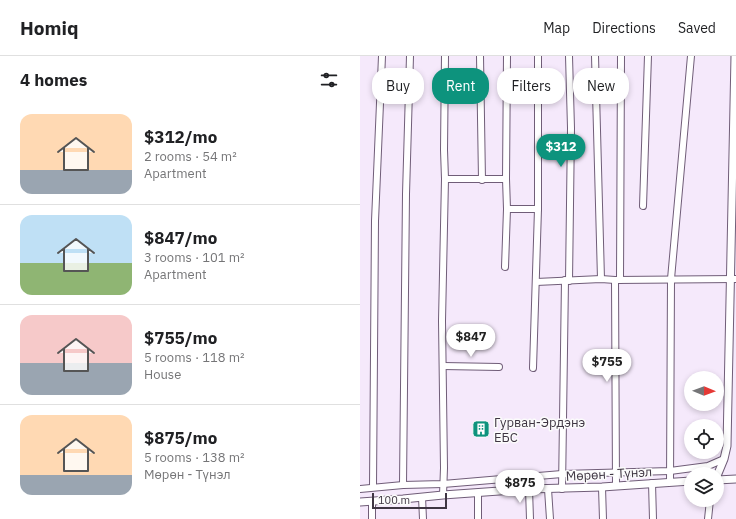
<!DOCTYPE html>
<html lang="en">
<head>
<meta charset="utf-8">
<style>
  :root { --surface:#fff; --page:#f2f2f2; --text:#202124; --muted:#757577; --line:#e0e0e0; --accent:#0d937d }
  body { margin:0; font-family:"IBM Plex Sans",sans-serif; background:var(--page); color:var(--text); height:100vh; display:flex; flex-direction:column; font-size:15px; white-space:nowrap }
  * { box-sizing:border-box; margin:0 }
  p { font-size:13px; color:var(--muted) }
  .icon { flex:none; width:22px; height:22px; fill:none; stroke:currentColor; stroke-width:2; stroke-linecap:round; stroke-linejoin:round }
  .map { position:relative; flex:1; overflow:hidden }
  .side { display:flex; flex-direction:column; background:var(--surface); width:360px }
  .side>* { flex:none }
  .top-card { position:absolute; left:12px; top:12px; width:304px; height:36px; display:flex; gap:8px }
  .needle { width:26px; rotate:91deg }
  .buttons { position:absolute; left:324px; top:315px; display:grid; gap:8px }
  .buttons a { display:grid; place-items:center; width:40px; height:40px; border-radius:50%; background:var(--surface); box-shadow:0 2px 6px #0003; font-size:20px }
  .scale { position:absolute; left:12px; bottom:10px; width:75px; box-sizing:border-box; padding-left:4px; border:2px solid #3f3643; border-top:0; font-size:11px; line-height:14px; white-space:nowrap; color:#3f3643; -webkit-text-stroke:3px #fbfbfb; paint-order:stroke }
  .price { position:absolute; translate:-50% -34px; padding:0 9px; border-radius:14px; background:#fff; color:#222; font-size:13px; line-height:26px; filter:drop-shadow(0 1px 2px #0008) }
  .price::after { content:''; position:absolute; left:50%; top:24px; width:12px; height:9px; margin-left:-6px; background:inherit; clip-path:polygon(0 0,100% 0,50% 100%) }
  .price.selected { background:var(--accent); color:#fff }
  ul { padding:0; list-style:none }
  li { display:flex; align-items:center; gap:12px; height:100px; padding:0 20px }
  li+li { border-top:1px solid var(--line) }
  li span { display:grid; place-items:center; flex:none; width:112px; height:80px; border-radius:12px; color:#555 }
  li>.icon { margin-inline-start:auto }
  span .icon { width:48px; height:48px; fill:#fffc; stroke-width:1 }
  li b { font-size:17px }
  h2 { display:flex; justify-content:space-between; align-items:center; height:48px; padding:0 20px; font-size:17px }
  .chip { padding:0 14px; border-radius:16px; background:var(--surface); box-shadow:0 2px 6px #0003; font-size:14px; line-height:36px }
  .chip.selected { background:var(--accent); color:#fff }
  header { display:flex; align-items:center; gap:24px; box-sizing:border-box; height:56px; padding:0 20px; background:var(--surface); border-bottom:1px solid var(--line) }
  header strong { font-size:19px }
  nav { display:flex; gap:22px; margin-inline-start:auto; font-size:14px }
  main { display:flex; flex:1; min-height:0 }
  .map>svg:first-child { display:block }
  .lines { fill:none; stroke-linecap:round; stroke-linejoin:round }
  .minor-casing { stroke:#705d78; stroke-width:8 }
  .tertiary-casing { stroke:#705d78; stroke-width:9 }
  .minor { stroke:#fff; stroke-width:6 }
  .tertiary { stroke:#fff; stroke-width:7 }
  .labels { text-anchor:middle; dominant-baseline:central; stroke-width:3; stroke-linejoin:round; paint-order:stroke }
  .poi-label { font-size:13px; fill:#3f3643; stroke:#fbfbfb; text-anchor:start }
  .street-label { font-size:13px; fill:#3f3643; stroke:#fbfbfb }
</style>
</head>
<body>
<header>
<strong>Homiq</strong>
<nav><a>Map</a><a>Directions</a><a>Saved</a></nav>
</header>
<main>
<section class="side">
<h2>4 homes<svg class="icon" aria-label="filters" viewBox="0 0 24 24"><path d="M4 7h16M4 17h16"/><circle cx="9" cy="7" r="2"/><circle cx="15" cy="17" r="2"/></svg></h2>
<ul>
<li><span style="background:linear-gradient(#ffd9b3 70%,#9aa5b1 0)"><svg class="icon" aria-label="home" viewBox="0 0 24 24"><path d="M3 11l9-7 9 7M6 9v11h12V9"/></svg></span><div><b>$312/mo</b><p>2 rooms · 54 m²</p><p>Apartment</p></div></li>
<li><span style="background:linear-gradient(#bfe0f5 60%,#8fb573 0)"><svg class="icon" aria-label="home" viewBox="0 0 24 24"><path d="M3 11l9-7 9 7M6 9v11h12V9"/></svg></span><div><b>$847/mo</b><p>3 rooms · 101 m²</p><p>Apartment</p></div></li>
<li><span style="background:linear-gradient(#f6c9c9 60%,#9aa5b1 0)"><svg class="icon" aria-label="home" viewBox="0 0 24 24"><path d="M3 11l9-7 9 7M6 9v11h12V9"/></svg></span><div><b>$755/mo</b><p>5 rooms · 118 m²</p><p>House</p></div></li>
<li><span style="background:linear-gradient(#ffd9b3 75%,#9aa5b1 0)"><svg class="icon" aria-label="home" viewBox="0 0 24 24"><path d="M3 11l9-7 9 7M6 9v11h12V9"/></svg></span><div><b>$875/mo</b><p>5 rooms · 138 m²</p><p>Мөрөн - Түнэл</p></div></li>
</ul>
</section>
<div class="map">
<svg width="376" height="463" viewBox="0 0 376 463">
  <rect width="100%" height="100%" fill="#f5e9fb"/>
  <g class="lines">
    <g class="minor-casing">
      <g id="minor">
        <path d="M120 0 122 124"/>
        <path d="M209 0 211 72 209 225"/>
        <path d="M235 0 241 223"/>
        <path d="M85 123H146"/>
        <path d="M283 150 288 0"/>
        <path d="M147 153H178"/>
        <path d="M145 211 147 153 146 123 147 0"/>
        <path d="M255 224 256 430"/>
        <path d="M260 224 261 0"/>
        <path d="M176 226 241 223 255 224 376 223"/>
        <path d="M83 310 139 311"/>
        <path d="M173 312 178 153V0"/>
        <path d="M310 426 311 223 331 0"/>
        <path d="M292 427 293 463"/>
        <path d="M43 429 46 138 50 0"/>
        <path d="M13 431 15 165 22 0"/>
        <path d="M242 431 243 463"/>
        <path d="M0 433 43 429 83 428 202 418 310 415 348 410 364 403"/>
        <path d="M169 433 170 463"/>
        <path d="M188 433 190 463"/>
        <path d="M202 433 205 224"/>
        <path d="M118 437V463"/>
        <path d="M83 439 84 412 82 265 85 123 84 94 85 0"/>
        <path d="M62 441 63 463"/>
        <path d="M12 445V463"/>
        <path d="M348 463 350 444"/>
      </g>
    </g>
    <g class="tertiary-casing">
      <g id="tertiary">
        <path d="M357 420 364 403 367 390 375 0"/>
        <path d="M357 424 376 423"/>
        <path d="M0 446 43 443 83 439 169 433 242 431 331 425"/>
      </g>
    </g>
    <use href="#minor" class="minor"/>
    <use href="#tertiary" class="tertiary"/>
  </g>
  <defs>
    <g id="building-square" transform="scale(0.9)"><rect x="-9" y="-9" width="18" height="18" rx="4" fill="#0d937d" stroke="#fbfbfb"/><path d="M-4-6H4V6H1V3H-1V6H-4ZM-2.5-4.3h1.7v1.8h-1.7ZM.8-4.3h1.7v1.8H.8ZM-2.5-1h1.7V.8h-1.7ZM.8-1h1.7V.8H.8Z" fill="#fff"/></g>
  </defs>
  <g fill-rule="evenodd">
    <use href="#building-square" x="121" y="373"/>
  </g>
  <g class="labels">
    <g class="poi-label">
      <text x="134" y="366">Гурван-Эрдэнэ<tspan x="134" dy="15">ЕБС</tspan></text>
    </g>
    <g class="street-label">
      <text transform="translate(249 418) rotate(-3)">Мөрөн - Түнэл</text>
    </g>
  </g>
</svg>
<div class="buttons">
<a><svg class="needle" viewBox="-14 -14 28 28"><path d="M0-13l5 13h-10z" fill="#e53935"/><path d="M0 13l5-13h-10z" fill="#757577"/></svg></a>
<a><svg class="icon" aria-label="locate" viewBox="0 0 24 24"><circle cx="12" cy="12" r="6"/><path d="M12 2v4M12 18v4M2 12h4M18 12h4"/></svg></a>
<a><svg class="icon" aria-label="layers" viewBox="0 0 24 24"><path d="M12 4l9 5-9 5-9-5zM3 14l9 5 9-5"/></svg></a>
</div>
<div class="scale">100 m</div>
<b class="price selected" style="left:201px;top:112px">$312</b>
<b class="price" style="left:111px;top:302px">$847</b>
<b class="price" style="left:247px;top:327px">$755</b>
<b class="price" style="left:160px;top:448px">$875</b>
<div class="top-card">
<a class="chip">Buy</a>
<a class="chip selected">Rent</a>
<a class="chip">Filters</a>
<a class="chip">New</a>
</div>
</div>
</main>
</body>
</html>
